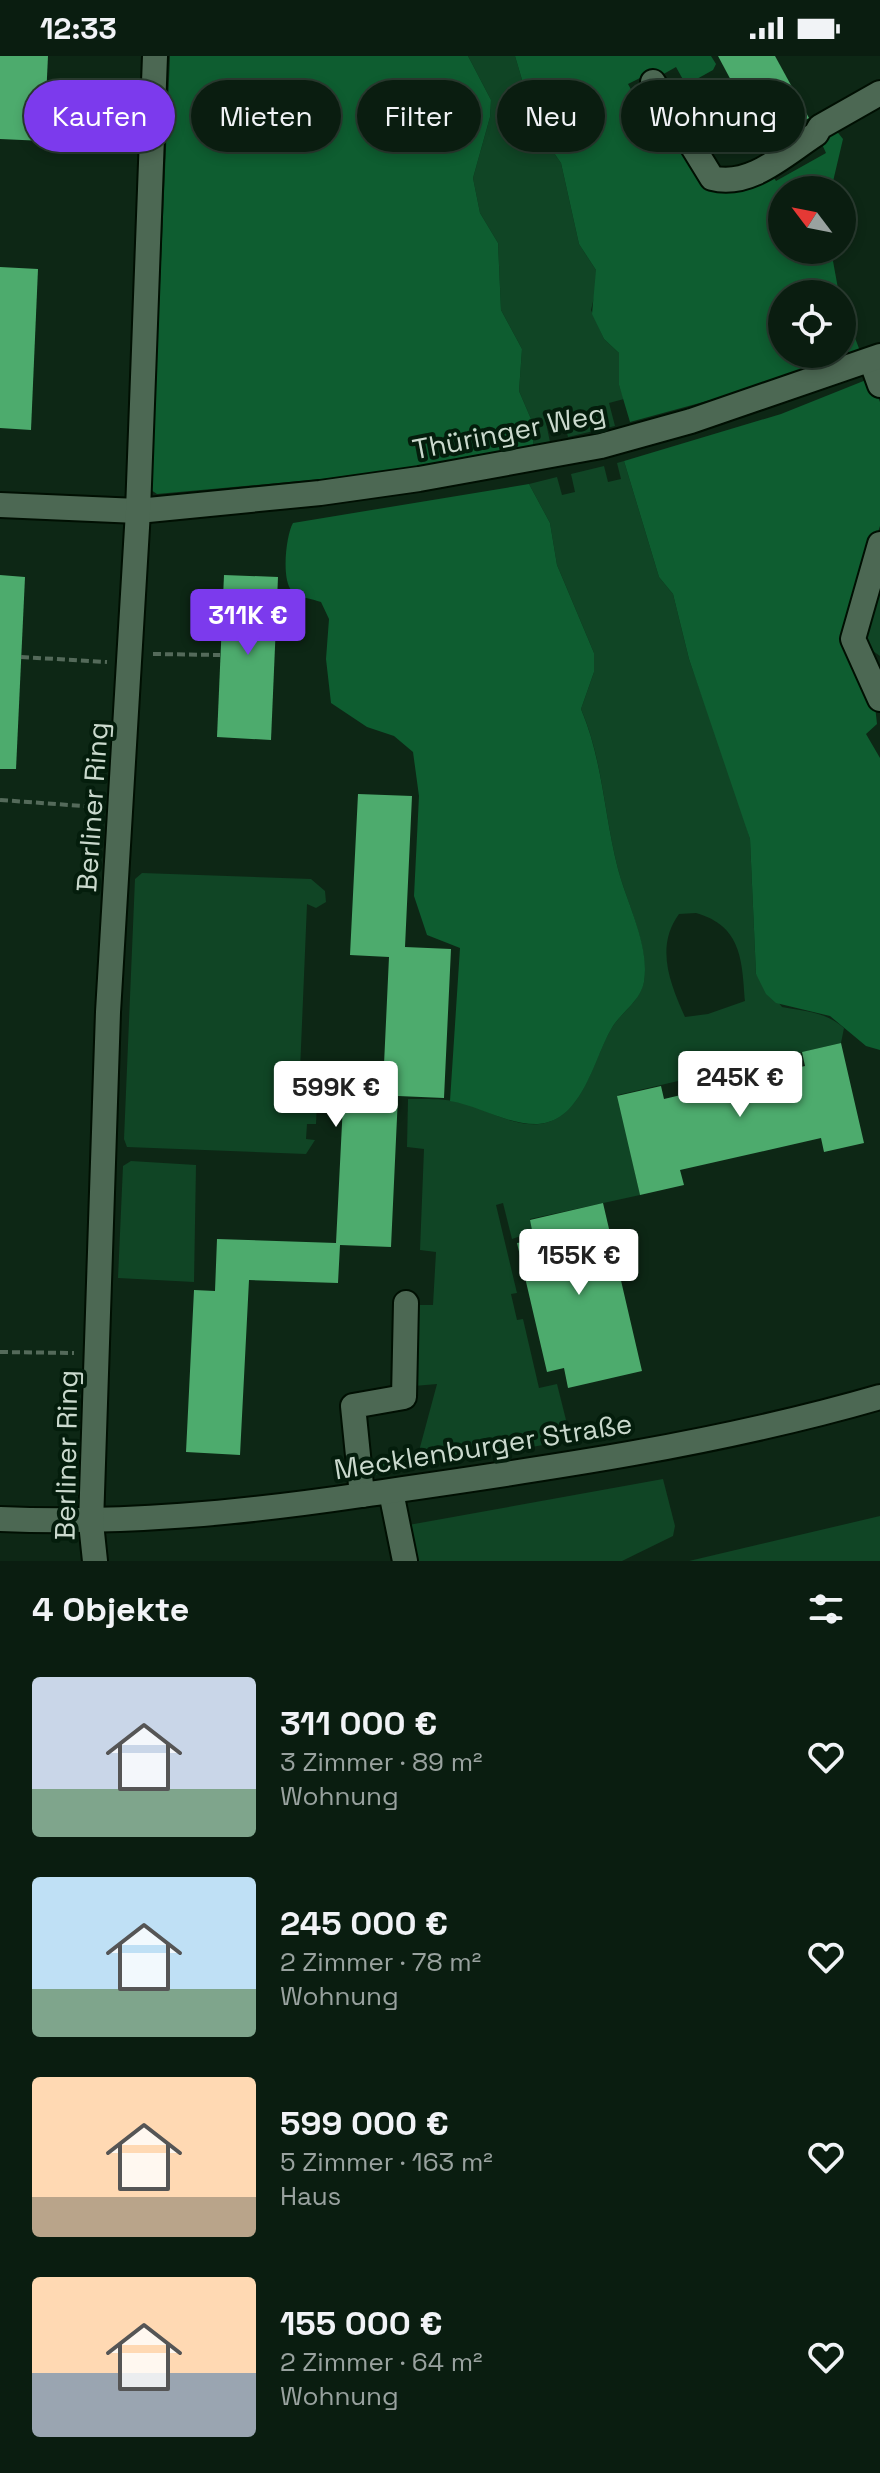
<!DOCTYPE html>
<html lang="de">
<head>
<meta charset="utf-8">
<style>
  :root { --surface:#0a1d10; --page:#182a1e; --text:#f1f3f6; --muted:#99a29f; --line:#2a3b30; --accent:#7c3aed }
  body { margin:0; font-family:"Space Grotesk",sans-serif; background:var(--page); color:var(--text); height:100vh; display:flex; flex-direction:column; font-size:30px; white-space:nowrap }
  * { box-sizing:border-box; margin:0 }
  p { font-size:26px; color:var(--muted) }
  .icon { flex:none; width:44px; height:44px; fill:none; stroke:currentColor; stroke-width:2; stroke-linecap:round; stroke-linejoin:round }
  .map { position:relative; height:1505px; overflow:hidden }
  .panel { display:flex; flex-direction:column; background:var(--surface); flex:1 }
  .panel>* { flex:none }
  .guide { position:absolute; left:24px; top:24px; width:832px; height:72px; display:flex; gap:16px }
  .needle { width:52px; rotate:302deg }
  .tools { position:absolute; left:768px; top:120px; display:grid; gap:16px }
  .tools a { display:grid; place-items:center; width:88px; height:88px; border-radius:50%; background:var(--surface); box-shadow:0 4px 12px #0003,0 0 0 2px var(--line); font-size:40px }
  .price { position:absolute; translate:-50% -68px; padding:0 18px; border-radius:8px; background:#fff; color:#222; font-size:26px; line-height:52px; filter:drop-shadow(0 2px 4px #0008) }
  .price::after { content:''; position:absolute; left:50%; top:48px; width:24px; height:18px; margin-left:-12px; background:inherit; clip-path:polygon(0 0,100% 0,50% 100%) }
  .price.selected { background:var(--accent); color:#fff }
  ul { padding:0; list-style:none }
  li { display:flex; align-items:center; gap:24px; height:200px; padding:0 32px }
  li span { display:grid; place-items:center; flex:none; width:224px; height:160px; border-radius:8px; color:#555 }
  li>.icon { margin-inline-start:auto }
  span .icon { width:96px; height:96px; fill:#fffc; stroke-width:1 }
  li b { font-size:34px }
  h2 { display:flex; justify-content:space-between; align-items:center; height:96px; padding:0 32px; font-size:34px }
  .tag { padding:0 28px; border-radius:36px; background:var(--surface); box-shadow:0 4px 12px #0003,0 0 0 2px var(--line); font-size:28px; line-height:72px }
  .tag.selected { background:var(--accent); color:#fff }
  .status { display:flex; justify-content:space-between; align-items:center; height:56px; padding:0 40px; background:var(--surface); direction:ltr }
  .status svg { height:22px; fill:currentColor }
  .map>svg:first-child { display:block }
  .green { fill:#104525; fill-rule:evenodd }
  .forest { fill:#0e5d30 }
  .building { fill:#4dab6d }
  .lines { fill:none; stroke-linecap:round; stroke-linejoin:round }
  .minor-casing { stroke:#000f02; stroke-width:28 }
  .path { stroke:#546a5a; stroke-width:4; stroke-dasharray:8 4; stroke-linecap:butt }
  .minor { stroke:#4c6853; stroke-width:24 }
  .labels { text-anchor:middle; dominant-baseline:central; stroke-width:8; stroke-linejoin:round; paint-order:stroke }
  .street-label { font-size:28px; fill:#cad9cd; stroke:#041d0c }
</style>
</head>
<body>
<div class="status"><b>12:33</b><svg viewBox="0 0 49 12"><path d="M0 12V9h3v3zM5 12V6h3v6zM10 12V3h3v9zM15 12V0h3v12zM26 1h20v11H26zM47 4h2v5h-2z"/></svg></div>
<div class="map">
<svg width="880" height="1505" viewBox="0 0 880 1505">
  <rect width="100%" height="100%" fill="#0d2715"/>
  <g class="green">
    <path d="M468 0H515L536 71 561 107 579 188 596 214 597 229 591 254 604 283 619 297V329L624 343 609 347 615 370 568 381 562 358 545 362 550 386 533 390 534 370 519 335 522 293 501 254 498 187 480 157 473 122 490 61 491 44Z"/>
    <path d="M624 405 659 521 673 538 689 603 739 745 750 783 756 918 782 951C807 956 824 955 844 972L841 987 618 1039 640 1139 530 1163 533 1176 512 1183 503 1147 496 1149 517 1237 511 1238 517 1264 523 1263 539 1332 557 1328 571 1384 369 1420 367 1407 419 1395 437 1328 414 1330 417 1249H433L436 1196 420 1194 424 1093 407 1091 408 1043C426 1043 445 1042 463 1047 488 1054 511 1070 539 1068 584 1064 594 999 613 970 622 956 641 944 644 925 649 888 627 848 618 813 604 759 603 704 581 653L594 616V597L557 509 550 467 529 428 557 421 562 439 575 436 571 418 604 410 608 426 621 423 617 407ZM696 857C742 870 742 905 745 945L708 958 685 961C670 927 655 891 679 858Z"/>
    <path d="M880 510V600L866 590 862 563Z"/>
    <path d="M142 817 311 823 325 835 326 846 316 852 307 848 300 1015 318 1024 316 1068H307L306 1083 315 1084 306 1098 127 1091 124 1083 135 823Z"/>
    <path d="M131 1105 196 1109 194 1226 118 1222 123 1110Z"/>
    <path d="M663 1423 675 1470 673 1480 622 1505H410L403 1470Z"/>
    <path d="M880 1460V1505H689Z"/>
  </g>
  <g class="forest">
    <path d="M170 0H468L491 44 490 61 473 122 480 157 498 187 501 254 522 293 519 335 534 370 533 390 377 418 157 438 151 434Z"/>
    <path d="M515 0H711L716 8 713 14 686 29 676 11 644 29 640 22 628 28 659 84 671 78 706 125 771 117 776 125 826 97 821 86 835 73 843 83 831 134H782V194H831L839 238H782V298H842V248L860 295 718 342 630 366 619 329V297L604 283 592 258 596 214 579 188 561 107 536 71Z"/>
    <path d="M871 322 880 346V470L849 563 875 650 877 668 866 678 880 702V994L866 990 830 960 776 947 766 938 756 918 750 783 689 603 673 538 659 521 624 405 781 358Z"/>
    <path d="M529 428 550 467 557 509 594 597V616L581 653C603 705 604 759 618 813 627 848 650 889 644 926 641 944 622 956 613 970 594 1000 584 1065 538 1068 507 1069 480 1050 450 1045L460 892 427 879 414 840 419 740 413 696 394 680 367 671 331 647 326 603 329 563 321 546C312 543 298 541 292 535 281 524 286 479 293 467Z"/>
  </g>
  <g class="building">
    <path d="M0 0H48L44 85 0 83Z"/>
    <path d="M718 0H775L809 62 764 86Z"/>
    <path d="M0 211 38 213 31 374 0 372Z"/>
    <path d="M0 519 25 521 16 713H0Z"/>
    <path d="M224 519 278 521 271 684 217 681Z"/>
    <path d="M358 738 412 740 405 891 451 893 444 1042 398 1040 391 1191 340 1189 338 1227 249 1224 240 1399 186 1396 194 1234 215 1235 217 1183 336 1187 344 1028 383 1030 389 901 350 899Z"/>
    <path d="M841 987 864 1087 824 1096 821 1082 680 1114 684 1129 640 1139 617 1040 661 1030 664 1043 805 1010 802 996Z"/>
    <path d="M603 1147 642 1315 568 1332 564 1312 547 1316 517 1187 534 1184 530 1164Z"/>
  </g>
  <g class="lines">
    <g class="minor-casing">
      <g id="minor">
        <path d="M653 26 712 122C750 132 785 98 816 78L820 71 880 37"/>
        <path d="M871 304 880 329"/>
        <path d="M0 449 138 455 320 437 419 423 601 390 691 365 880 300"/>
        <path d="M880 488 853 583 880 643"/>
        <path d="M391 1436 405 1505"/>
        <path d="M362 1439 353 1350 404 1341 406 1247"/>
        <path d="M0 1463C123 1468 241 1457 362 1439 536 1414 711 1390 880 1341"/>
        <path d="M95 1505 91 1467 108 956 138 455 155 0"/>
      </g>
    </g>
    <g class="path">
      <path d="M153 598 220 599"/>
      <path d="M21 601 107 606"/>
      <path d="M0 744 97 751"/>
      <path d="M0 1296 74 1297"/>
    </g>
    <use href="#minor" class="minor"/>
  </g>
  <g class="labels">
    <g class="street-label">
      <text transform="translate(509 375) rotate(-11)">Thüringer Weg</text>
      <text transform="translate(92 751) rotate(-86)">Berliner Ring</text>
      <text transform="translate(483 1390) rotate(-9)">Mecklenburger Straße</text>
      <text transform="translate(66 1399) rotate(-89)">Berliner Ring</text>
    </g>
  </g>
</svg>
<div class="tools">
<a><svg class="needle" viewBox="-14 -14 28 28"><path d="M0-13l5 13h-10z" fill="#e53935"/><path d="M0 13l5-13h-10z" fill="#99a29f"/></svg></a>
<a><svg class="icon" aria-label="locate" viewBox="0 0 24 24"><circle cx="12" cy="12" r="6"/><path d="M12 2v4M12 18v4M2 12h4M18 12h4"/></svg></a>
</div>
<b class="price selected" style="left:248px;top:601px">311K €</b>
<b class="price" style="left:740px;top:1063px">245K €</b>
<b class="price" style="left:336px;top:1073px">599K €</b>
<b class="price" style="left:579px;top:1241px">155K €</b>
<div class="guide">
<a class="tag selected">Kaufen</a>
<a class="tag">Mieten</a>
<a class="tag">Filter</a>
<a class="tag">Neu</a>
<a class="tag">Wohnung</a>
</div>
</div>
<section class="panel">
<h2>4 Objekte<svg class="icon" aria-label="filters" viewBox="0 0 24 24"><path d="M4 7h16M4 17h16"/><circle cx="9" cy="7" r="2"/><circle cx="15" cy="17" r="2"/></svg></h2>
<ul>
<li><span style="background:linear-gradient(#c9d6e8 70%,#7fa58c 0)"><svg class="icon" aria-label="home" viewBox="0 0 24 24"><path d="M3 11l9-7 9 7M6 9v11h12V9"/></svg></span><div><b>311 000 €</b><p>3 Zimmer · 89 m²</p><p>Wohnung</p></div><svg class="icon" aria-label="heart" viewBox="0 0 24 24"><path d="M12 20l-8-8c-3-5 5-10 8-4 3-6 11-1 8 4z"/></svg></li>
<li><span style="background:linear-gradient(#bfe0f5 70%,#7fa58c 0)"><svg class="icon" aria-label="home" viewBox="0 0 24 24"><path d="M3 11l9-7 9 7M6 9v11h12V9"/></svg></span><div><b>245 000 €</b><p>2 Zimmer · 78 m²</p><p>Wohnung</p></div><svg class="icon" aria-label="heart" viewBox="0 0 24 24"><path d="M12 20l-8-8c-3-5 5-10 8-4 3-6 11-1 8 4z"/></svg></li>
<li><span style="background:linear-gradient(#ffd9b3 75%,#b9a48a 0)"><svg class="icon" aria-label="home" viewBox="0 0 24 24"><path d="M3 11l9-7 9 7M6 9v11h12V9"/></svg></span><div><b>599 000 €</b><p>5 Zimmer · 163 m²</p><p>Haus</p></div><svg class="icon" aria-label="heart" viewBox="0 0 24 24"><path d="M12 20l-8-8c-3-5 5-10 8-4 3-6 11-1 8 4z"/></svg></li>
<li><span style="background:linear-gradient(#ffd9b3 60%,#9aa5b1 0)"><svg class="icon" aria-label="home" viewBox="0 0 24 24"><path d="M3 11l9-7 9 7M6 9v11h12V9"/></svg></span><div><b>155 000 €</b><p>2 Zimmer · 64 m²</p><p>Wohnung</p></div><svg class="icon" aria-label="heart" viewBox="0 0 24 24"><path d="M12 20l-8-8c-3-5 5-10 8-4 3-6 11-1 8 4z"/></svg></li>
</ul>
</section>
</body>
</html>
